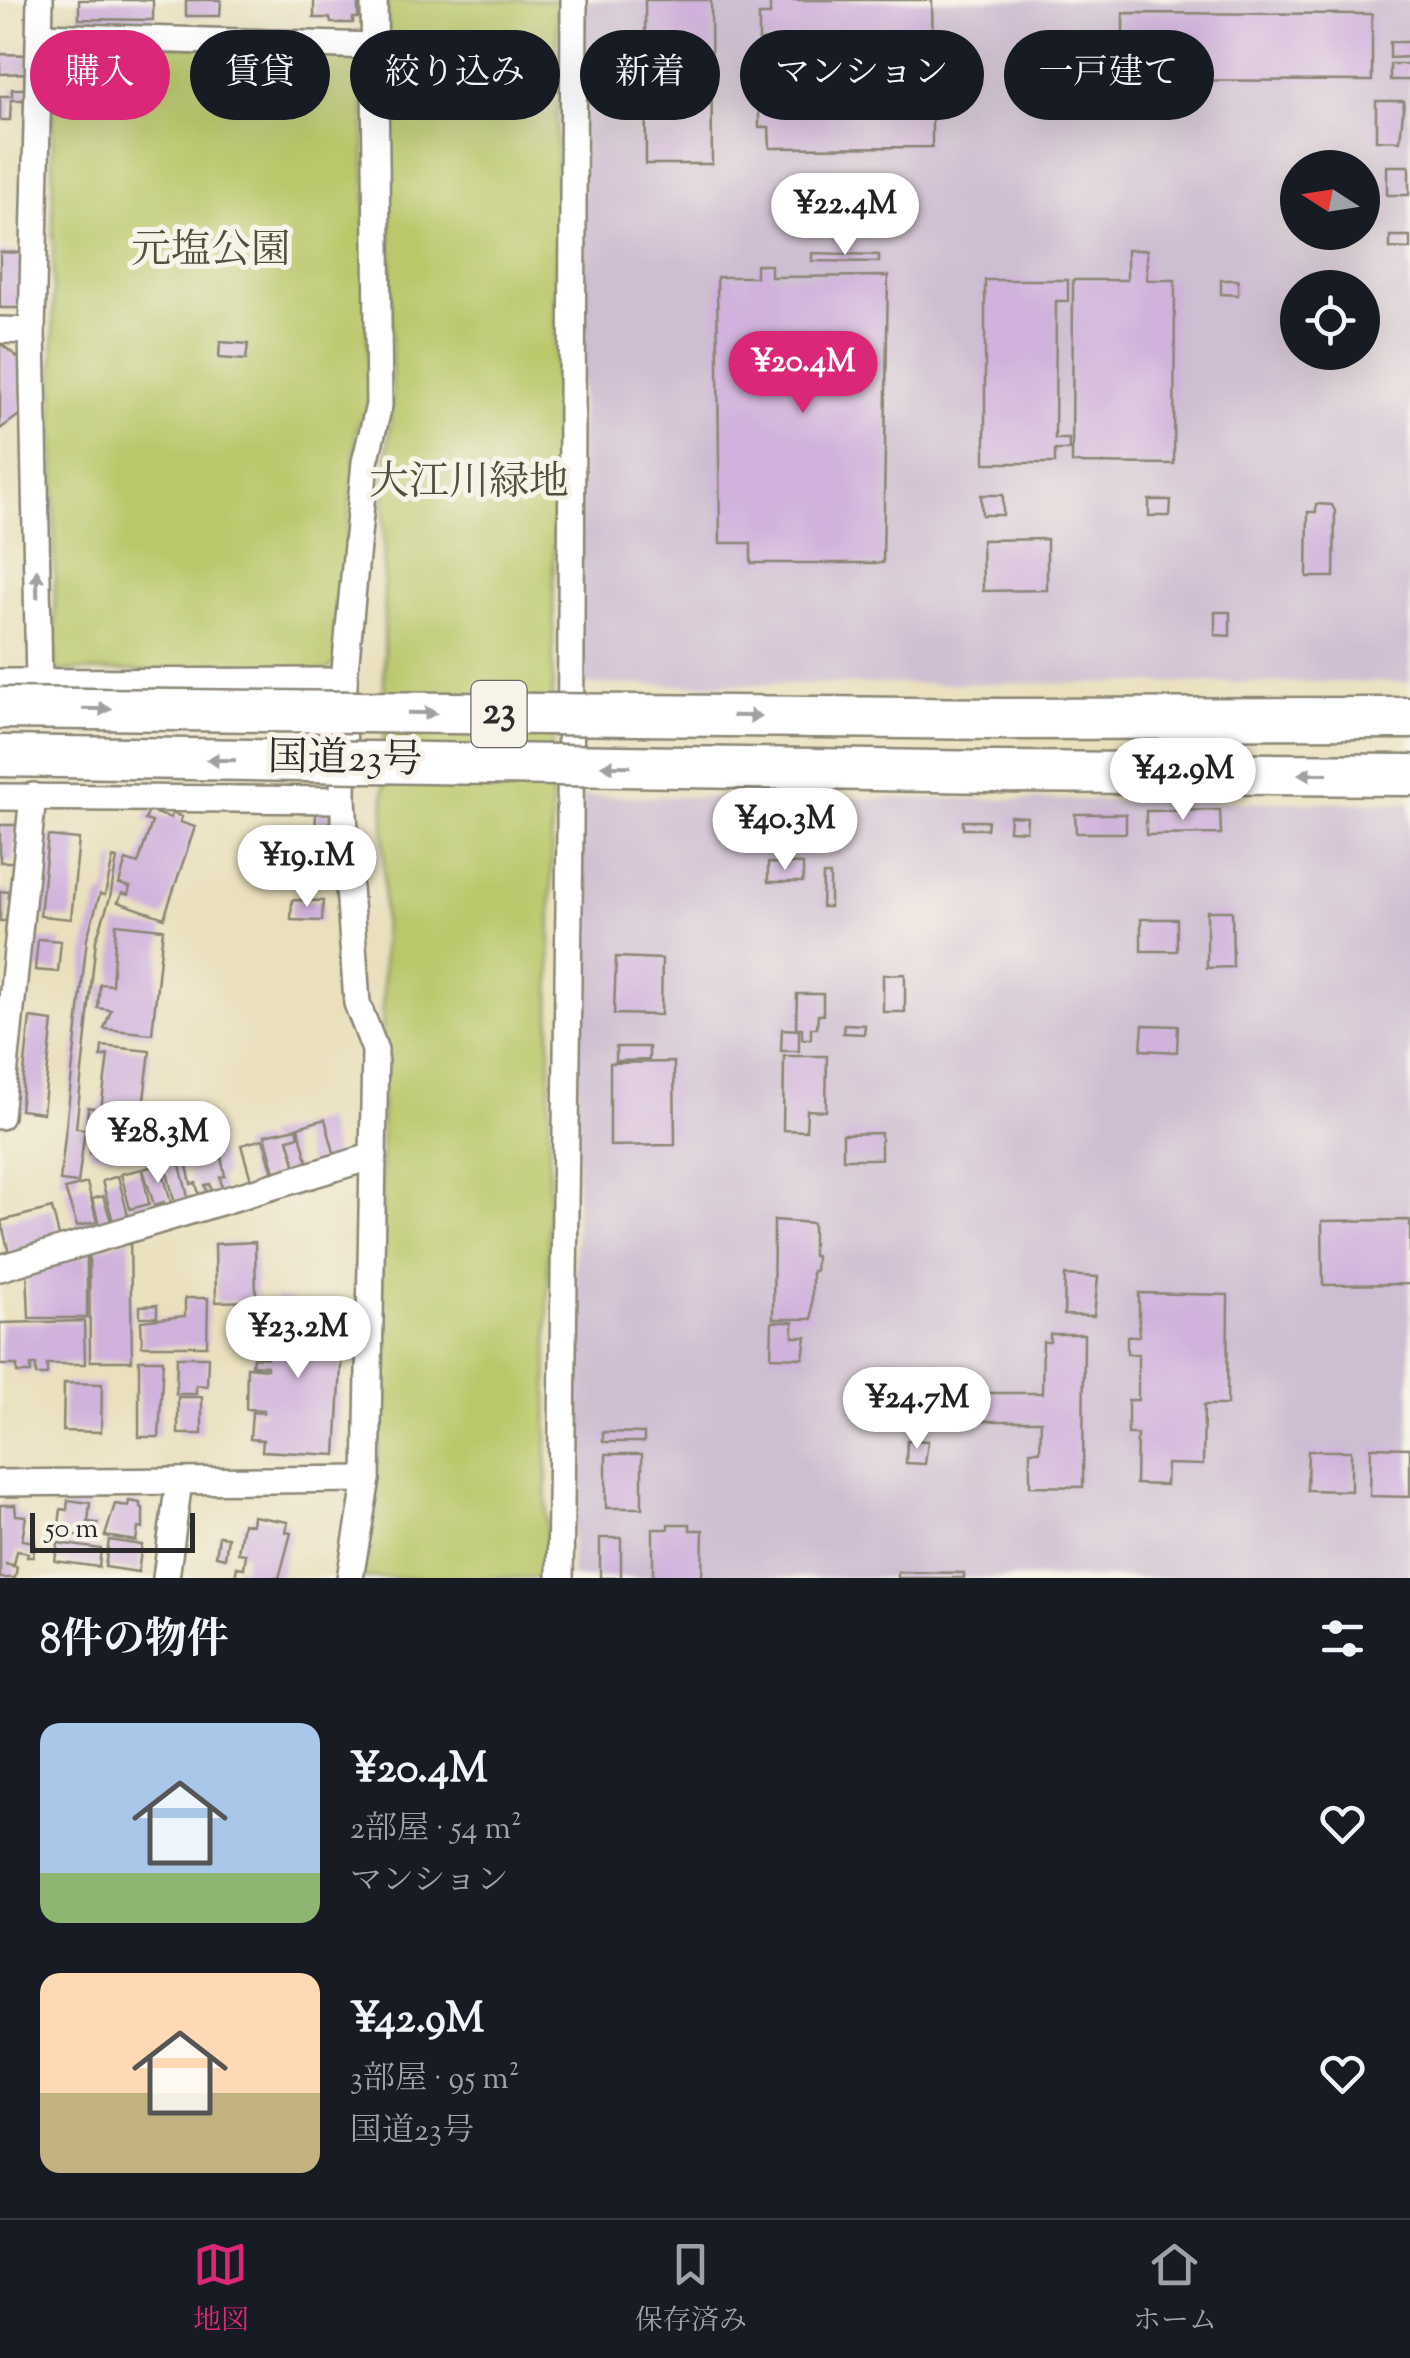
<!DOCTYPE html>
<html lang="ja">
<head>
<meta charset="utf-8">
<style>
  :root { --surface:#171b24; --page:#20242c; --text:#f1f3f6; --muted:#9ea1a6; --line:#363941; --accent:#db2777 }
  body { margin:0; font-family:"Sorts Mill Goudy","Noto Serif JP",serif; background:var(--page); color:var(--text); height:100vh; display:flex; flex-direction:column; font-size:38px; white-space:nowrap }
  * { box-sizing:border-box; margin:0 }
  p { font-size:32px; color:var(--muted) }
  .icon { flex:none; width:55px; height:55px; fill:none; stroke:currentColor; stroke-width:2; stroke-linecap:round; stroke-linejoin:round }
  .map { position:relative; height:1578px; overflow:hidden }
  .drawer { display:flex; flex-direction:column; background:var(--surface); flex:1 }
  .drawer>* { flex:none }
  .guide { position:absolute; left:30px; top:30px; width:1350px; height:90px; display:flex; gap:20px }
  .needle { width:65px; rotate:282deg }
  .buttons { position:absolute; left:1280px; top:150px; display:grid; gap:20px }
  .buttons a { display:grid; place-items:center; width:100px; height:100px; border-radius:50%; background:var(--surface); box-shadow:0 10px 40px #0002; font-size:50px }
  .scale { position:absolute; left:30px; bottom:25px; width:165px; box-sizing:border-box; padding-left:10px; border:5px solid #2b2b2b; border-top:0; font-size:28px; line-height:35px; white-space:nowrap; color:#2b2b2b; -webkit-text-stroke:8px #f7f3e8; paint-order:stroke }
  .price { position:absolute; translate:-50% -85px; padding:0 22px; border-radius:35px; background:#fff; color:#222; font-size:32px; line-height:65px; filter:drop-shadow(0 2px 5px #0008) }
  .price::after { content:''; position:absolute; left:50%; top:60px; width:30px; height:22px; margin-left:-15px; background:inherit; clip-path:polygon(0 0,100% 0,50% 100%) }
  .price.on { background:var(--accent); color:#fff }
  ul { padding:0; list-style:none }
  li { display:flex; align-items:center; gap:30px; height:250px; padding:0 40px }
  li span { display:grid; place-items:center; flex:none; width:280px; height:200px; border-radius:20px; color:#555 }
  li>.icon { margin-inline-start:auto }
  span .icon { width:120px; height:120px; fill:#fffc; stroke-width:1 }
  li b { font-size:42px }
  h2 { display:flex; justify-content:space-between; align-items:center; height:120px; padding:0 40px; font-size:42px }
  .chip { padding:0 35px; border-radius:45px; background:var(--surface); box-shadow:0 10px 40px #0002; font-size:35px; line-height:90px }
  .chip.on { background:var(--accent); color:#fff }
  .menu { display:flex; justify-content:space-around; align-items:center; height:140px; border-top:2px solid var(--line); background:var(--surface); font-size:28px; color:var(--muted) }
  .menu a { display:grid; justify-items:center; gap:5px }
  .menu .on { color:var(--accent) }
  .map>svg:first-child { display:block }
  .industrial { fill:#cebed1; fill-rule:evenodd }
  .green { fill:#bac86b; stroke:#727a4b; stroke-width:2.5 }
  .building { fill:#d0b2dc }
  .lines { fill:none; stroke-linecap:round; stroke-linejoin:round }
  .minor-casing { stroke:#8a8674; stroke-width:30 }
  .trunk-casing { stroke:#8a8674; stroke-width:45 }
  .minor { stroke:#fff; stroke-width:25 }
  .trunk { stroke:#fff; stroke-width:40 }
  .trunk-bridge-casing { stroke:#8a8674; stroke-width:45; stroke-linecap:butt }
  .trunk-bridge { stroke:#fff; stroke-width:40 }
  .oneway { fill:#a0a0a0 }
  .labels { text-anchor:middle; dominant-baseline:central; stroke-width:10; stroke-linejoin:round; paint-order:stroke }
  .shield { fill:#f7f3e8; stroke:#686764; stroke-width:2.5 }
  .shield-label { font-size:38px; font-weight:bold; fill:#2b2b2b }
  .park-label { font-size:40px; fill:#4f523b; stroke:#f7f3e8 }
  .street-label { font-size:40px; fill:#2b2b2b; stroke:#f7f3e8 }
</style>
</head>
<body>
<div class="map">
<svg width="1410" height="1578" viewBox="0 0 1410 1578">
  <rect width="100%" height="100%" fill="#f7f3e8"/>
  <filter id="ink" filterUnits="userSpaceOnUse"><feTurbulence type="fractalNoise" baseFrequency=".01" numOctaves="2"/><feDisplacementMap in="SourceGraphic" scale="20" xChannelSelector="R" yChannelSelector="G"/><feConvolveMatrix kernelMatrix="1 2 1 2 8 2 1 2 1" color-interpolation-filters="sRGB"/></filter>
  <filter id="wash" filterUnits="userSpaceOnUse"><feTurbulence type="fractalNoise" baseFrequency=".0048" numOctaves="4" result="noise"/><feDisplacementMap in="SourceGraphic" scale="40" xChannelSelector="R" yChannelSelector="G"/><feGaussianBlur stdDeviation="2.25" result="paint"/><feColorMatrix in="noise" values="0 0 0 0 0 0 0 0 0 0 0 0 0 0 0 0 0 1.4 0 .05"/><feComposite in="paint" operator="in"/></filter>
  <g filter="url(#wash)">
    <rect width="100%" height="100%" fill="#eae0bd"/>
    <g class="industrial">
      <path d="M583 0H1410V682L580 685ZM1298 168H1362V232H1298ZM1298 288H1362V352H1298Z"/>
      <path d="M581 796 1410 803V1578H572Z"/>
    </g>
    <g class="green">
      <path d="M387 0H558L546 1578H362L379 1448 384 855V484L392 403Z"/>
      <path d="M62 42 343 52 363 63 369 406 357 427 336 660 327 671H55L52 50Z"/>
    </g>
    <g id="blocks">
      <g class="building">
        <path d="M79 0H153V20L79 19Z"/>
        <path d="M186 0H221L220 16H186Z"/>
        <path d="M314 0H358V18H353V23H331L330 18H314Z"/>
        <path d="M645 0H711L712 164H646Z"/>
        <path d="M770 0H932L933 60 770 62V40L759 41V15H770Z"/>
        <path d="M1123 13 1372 14V81L1123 80Z"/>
        <path d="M1390 42H1409L1410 57 1390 58Z"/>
        <path d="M0 54 30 55V73L0 74Z"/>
        <rect x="1390" y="64" width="20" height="16"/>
        <path d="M932 81V147L770 148 769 127H759V102H769V82Z"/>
        <path d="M12 89H31L25 100H11L10 120H0V96H12Z"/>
        <path d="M1376 101H1404L1400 141 1376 140Z"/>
        <rect x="1387" y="166" width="22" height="29"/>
        <path d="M1390 236H1410V249L1390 248Z"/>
        <path d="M1127 250H1147V280H1175L1174 464 1072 463 1073 280H1127Z"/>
        <path d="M0 252 26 253 25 308H0Z"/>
        <path d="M812 253 879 255V262L812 261Z"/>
        <path d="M756 265H771V277L888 276 883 563H751V543H720L717 277H756Z"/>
        <path d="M985 280H1068V301H1056L1055 439H1069V450H1055V463H985Z"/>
        <path d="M1221 280H1238V295L1221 294Z"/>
        <path d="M220 342 248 344 246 360 219 358Z"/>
        <path d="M0 343 22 361 25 404 18 416 0 429Z"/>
        <path d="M981 495H1003V515H982Z"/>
        <path d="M1149 500H1171L1170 516H1149Z"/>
        <path d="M1316 504 1332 505 1335 511 1334 577H1307L1308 512H1316Z"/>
        <path d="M1047 539V590L983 591 982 540Z"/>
        <path d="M1215 612H1230V636L1215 635Z"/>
        <path d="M316 810 330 811 329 842H315Z"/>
        <path d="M1220 810 1221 834 1146 835V811Z"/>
        <path d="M149 811 171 818 172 813 182 817 180 822 195 827 164 918 118 902 122 893 128 895 130 887 119 884 126 860 138 864 152 822 145 820Z"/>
        <path d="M1075 814H1126V833H1076Z"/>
        <path d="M1010 816 1027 817 1026 831 1009 830Z"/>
        <path d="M963 821H988L987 829H963Z"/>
        <path d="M0 825H17L13 862H0Z"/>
        <path d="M48 836 79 839 71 919 40 916Z"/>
        <path d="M113 858 117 859 110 898 96 940 76 1128 85 1129 78 1183 60 1181 87 938 100 894 105 895Z"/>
        <path d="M768 863 803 864V882H768Z"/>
        <path d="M823 875H830V907H822Z"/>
        <path d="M0 891 10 892 6 921H0Z"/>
        <path d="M292 900 323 901 322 921 291 920Z"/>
        <path d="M1207 911H1232L1233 967 1207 968Z"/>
        <rect x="1141" y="919" width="36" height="32"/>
        <path d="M116 924 163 929 152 1034 104 1029 111 1010 98 1008 100 984 112 985Z"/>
        <path d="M38 939 61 941 58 972 35 970Z"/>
        <path d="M616 957 662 959 661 1015 614 1014Z"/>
        <path d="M905 974V1012H883V975Z"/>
        <path d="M797 994H823V1015H818L817 1028H811V1039H802V1028H796Z"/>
        <path d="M30 1018 53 1021 43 1113 20 1110Z"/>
        <path d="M844 1024 865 1025 864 1034 843 1033Z"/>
        <path d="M1143 1025 1178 1026 1177 1052 1141 1050Z"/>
        <path d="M782 1029 799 1030V1051H781Z"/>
        <path d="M102 1046 150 1051 137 1157 90 1153V1143L97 1144 98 1132 86 1131 88 1107 101 1110 108 1055 101 1057Z"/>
        <path d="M616 1047H649V1060L616 1061Z"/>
        <path d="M784 1056H827L826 1111 807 1110 806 1131 783 1130Z"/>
        <path d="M674 1062 675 1145 610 1146V1063Z"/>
        <path d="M325 1119 336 1160 309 1167 298 1127Z"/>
        <path d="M297 1128 299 1136 288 1139 297 1171 276 1176 265 1135Z"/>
        <path d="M881 1133V1159H843V1134Z"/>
        <path d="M263 1139 274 1177 252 1183 241 1145Z"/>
        <path d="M220 1152 225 1176 220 1177 223 1192 212 1194 210 1184 205 1185 208 1196 200 1199 196 1183 191 1184 186 1161 201 1157 203 1166 206 1165 204 1156Z"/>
        <path d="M179 1161 189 1201 175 1204 165 1164Z"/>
        <path d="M161 1164 172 1207 166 1209 164 1202 154 1205 143 1169Z"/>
        <path d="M142 1169 149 1204 130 1209 121 1174Z"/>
        <path d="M118 1176 128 1216 113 1221 102 1181Z"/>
        <path d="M87 1183 97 1222 77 1226 65 1189Z"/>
        <path d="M103 1196 111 1221 100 1225 92 1199Z"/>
        <path d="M52 1208 60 1240 9 1253 1 1221Z"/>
        <path d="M774 1220 813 1223V1256H816L815 1271H812V1319H773Z"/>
        <path d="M1410 1220V1284L1323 1285 1322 1221Z"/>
        <path d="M130 1239 132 1361H90L89 1251Z"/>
        <path d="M255 1242 256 1301 216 1302 215 1244Z"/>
        <path d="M87 1255V1318H29L27 1271Z"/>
        <path d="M1065 1275 1098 1277 1094 1316 1064 1315Z"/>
        <path d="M1139 1293 1228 1295 1227 1405H1204L1203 1465 1167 1464 1166 1485 1136 1484 1137 1434H1128V1400H1138V1354H1127V1336H1139Z"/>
        <path d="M277 1297 302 1303V1310L344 1312 336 1455 262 1451 263 1440 250 1439 252 1412 264 1413V1410L246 1409 247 1367 267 1369V1366L252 1365 253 1357 267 1358V1354L256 1353 257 1337H268Z"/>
        <path d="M185 1298H208L207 1346H142L141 1321 185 1316Z"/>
        <path d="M157 1305V1317H140V1306Z"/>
        <path d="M84 1321 85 1364H47V1375H36V1365H31V1373H17V1365H0V1323Z"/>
        <path d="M772 1322H793V1337H806L803 1358 771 1357Z"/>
        <path d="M1050 1334H1084L1083 1487 1030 1486V1451H1040L1041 1421H980L981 1393H1042L1043 1342H1050Z"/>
        <path d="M177 1357H208L207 1386 196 1385V1394H176Z"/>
        <path d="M139 1360H163L159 1437H139Z"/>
        <path d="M64 1383 102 1384 101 1432 63 1431Z"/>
        <rect x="178" y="1397" width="24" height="37"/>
        <path d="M603 1432 644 1433V1442H603Z"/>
        <path d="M907 1440 928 1441 925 1464 906 1463Z"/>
        <path d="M1371 1447 1410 1448V1497L1370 1496Z"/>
        <path d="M1308 1451H1351V1491L1307 1490Z"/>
        <rect x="606" y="1454" width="36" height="54"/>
        <path d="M68 1500 90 1503 88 1522 98 1523 96 1538 58 1533 61 1509 67 1510Z"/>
        <path d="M129 1501 140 1503V1507L143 1508V1529L138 1528 136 1541 105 1536 115 1504 128 1506Z"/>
        <path d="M0 1505H15L16 1515 26 1516 22 1540 35 1542 33 1557H27L28 1553 17 1551 14 1565 5 1564 17 1567 15 1578H0Z"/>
        <path d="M253 1516 288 1522 286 1532 291 1533 279 1578H235L237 1567 244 1568 246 1554 238 1553 243 1523 252 1525Z"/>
        <path d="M668 1524H690V1530H703L702 1578H653V1529H668Z"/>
        <path d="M219 1536 228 1537 225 1558 216 1556Z"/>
        <rect x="600" y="1538" width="21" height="40"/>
        <path d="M109 1540 142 1545 138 1572 105 1567Z"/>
        <path d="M58 1543 101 1549 99 1567 55 1561Z"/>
        <path d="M898 1572 964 1573V1578H898Z"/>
      </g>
    </g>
  </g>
  <g filter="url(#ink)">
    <use href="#blocks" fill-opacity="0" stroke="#8a8674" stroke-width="2.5"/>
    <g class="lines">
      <g class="minor-casing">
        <g id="minor">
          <path d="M41 36 374 46"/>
          <path d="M0 330 32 331"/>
          <path d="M0 682 344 681"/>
          <path d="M39 682 32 331 40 0"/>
          <path d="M0 797 343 800"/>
          <path d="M0 1116 33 796"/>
          <path d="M0 1268 374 1156"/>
          <path d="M0 1483 367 1479"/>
          <path d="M166 1578 179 1481"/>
          <path d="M350 1578 367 1479 375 1050 357 1003 343 800 344 681 365 462 379 405 374 0"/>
          <path d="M560 1578 570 832 574 0"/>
        </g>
      </g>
      <g class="trunk-casing">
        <g id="trunk">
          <path d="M998 719 1410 718"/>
          <path d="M993 772 1410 775"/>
        </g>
      </g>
      <use href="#minor" class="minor"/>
      <use href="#trunk" class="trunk"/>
      <g class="trunk-bridge-casing">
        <g id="trunk-bridge">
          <path d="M0 708 998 719"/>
          <path d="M0 756 993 772"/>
        </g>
      </g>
      <use href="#trunk-bridge" class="trunk-bridge"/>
    </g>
    <defs><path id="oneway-solid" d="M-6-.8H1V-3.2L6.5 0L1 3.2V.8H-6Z" transform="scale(2.5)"/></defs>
    <g class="oneway">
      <use href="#oneway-solid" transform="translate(37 584) rotate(-91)"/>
      <use href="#oneway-solid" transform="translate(97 709) rotate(1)"/>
      <use href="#oneway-solid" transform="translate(422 713) rotate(1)"/>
      <use href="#oneway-solid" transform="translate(747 716) rotate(1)"/>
      <use href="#oneway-solid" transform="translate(221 760) rotate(-179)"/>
      <use href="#oneway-solid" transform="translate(616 766) rotate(-179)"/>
      <use href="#oneway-solid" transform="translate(1313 774) rotate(-180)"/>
    </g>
  </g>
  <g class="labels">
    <rect class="shield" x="471.5" y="681" width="55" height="66" rx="8"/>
    <g class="shield-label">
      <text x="499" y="714">23</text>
    </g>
    <g class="park-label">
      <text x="211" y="252">元塩公園</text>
      <text x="469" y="484">大江川緑地</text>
    </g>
    <g class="street-label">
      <text transform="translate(345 761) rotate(1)">国道23号</text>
    </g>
  </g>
</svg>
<div class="buttons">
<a><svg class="needle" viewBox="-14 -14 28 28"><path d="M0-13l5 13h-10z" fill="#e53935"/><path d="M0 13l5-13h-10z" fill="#9ea1a6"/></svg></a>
<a><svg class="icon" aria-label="locate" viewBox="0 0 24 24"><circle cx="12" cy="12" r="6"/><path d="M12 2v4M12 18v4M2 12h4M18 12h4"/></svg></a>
</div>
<div class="scale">50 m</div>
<b class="price" style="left:845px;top:258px">¥22.4M</b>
<b class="price on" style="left:803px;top:416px">¥20.4M</b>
<b class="price" style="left:1183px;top:823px">¥42.9M</b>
<b class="price" style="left:785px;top:873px">¥40.3M</b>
<b class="price" style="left:307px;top:910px">¥19.1M</b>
<b class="price" style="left:158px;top:1186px">¥28.3M</b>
<b class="price" style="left:298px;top:1381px">¥23.2M</b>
<b class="price" style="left:917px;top:1452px">¥24.7M</b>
<div class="guide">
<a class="chip on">購入</a>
<a class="chip">賃貸</a>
<a class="chip">絞り込み</a>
<a class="chip">新着</a>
<a class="chip">マンション</a>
<a class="chip">一戸建て</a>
</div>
</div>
<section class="drawer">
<h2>8件の物件<svg class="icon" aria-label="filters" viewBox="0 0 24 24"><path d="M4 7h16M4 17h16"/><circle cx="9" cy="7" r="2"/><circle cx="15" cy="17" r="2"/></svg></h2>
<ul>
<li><span style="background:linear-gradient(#a9c7e8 75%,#8fb573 0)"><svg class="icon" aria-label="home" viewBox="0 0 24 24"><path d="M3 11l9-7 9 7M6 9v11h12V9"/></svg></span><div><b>¥20.4M</b><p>2部屋 · 54 m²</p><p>マンション</p></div><svg class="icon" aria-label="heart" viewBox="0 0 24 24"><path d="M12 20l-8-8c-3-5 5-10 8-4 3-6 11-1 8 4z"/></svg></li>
<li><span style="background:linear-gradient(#ffd9b3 60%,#c2b280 0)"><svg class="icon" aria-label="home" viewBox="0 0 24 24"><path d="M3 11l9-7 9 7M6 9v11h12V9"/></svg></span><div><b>¥42.9M</b><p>3部屋 · 95 m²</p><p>国道23号</p></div><svg class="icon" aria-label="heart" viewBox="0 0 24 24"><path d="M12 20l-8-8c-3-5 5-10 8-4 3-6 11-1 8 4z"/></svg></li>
</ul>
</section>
<nav class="menu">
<a class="on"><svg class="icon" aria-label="map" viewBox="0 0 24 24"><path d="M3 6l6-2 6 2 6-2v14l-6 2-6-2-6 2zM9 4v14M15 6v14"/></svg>地図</a>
<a><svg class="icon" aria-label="saved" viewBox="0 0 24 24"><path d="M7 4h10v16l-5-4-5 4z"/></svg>保存済み</a>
<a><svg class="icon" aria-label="home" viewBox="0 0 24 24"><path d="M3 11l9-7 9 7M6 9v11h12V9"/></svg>ホーム</a>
</nav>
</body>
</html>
